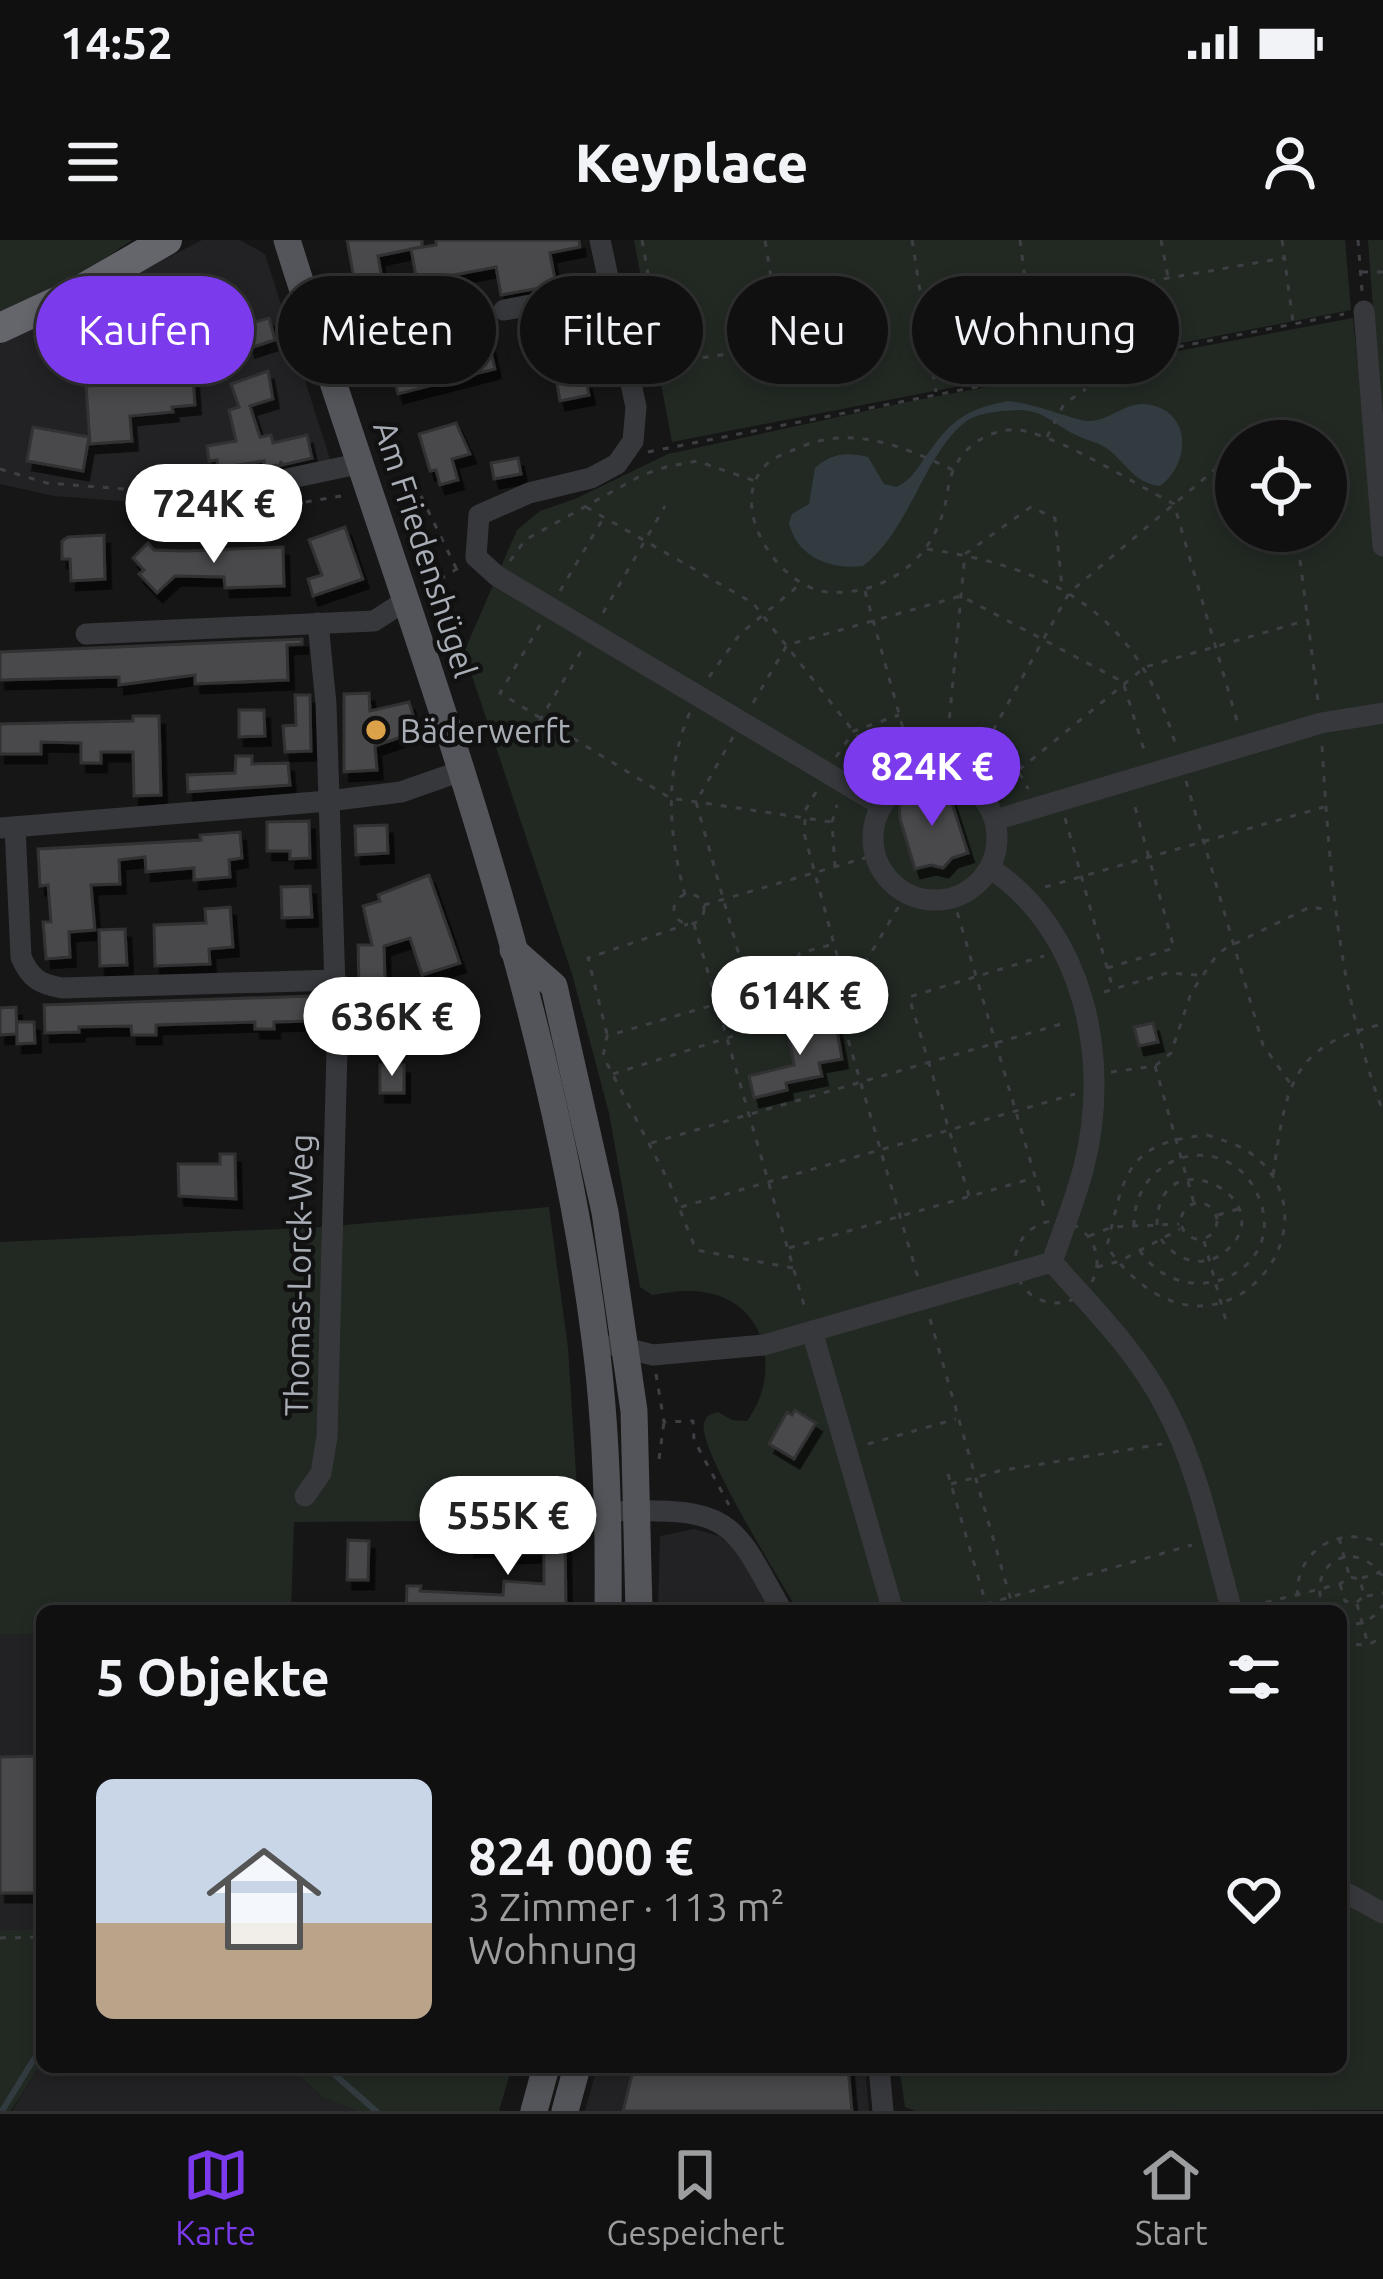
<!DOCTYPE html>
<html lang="de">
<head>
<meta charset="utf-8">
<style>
  :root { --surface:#101011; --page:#19191a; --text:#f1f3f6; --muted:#9c9d9f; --line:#303031; --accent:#7c3aed }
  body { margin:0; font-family:Ubuntu,sans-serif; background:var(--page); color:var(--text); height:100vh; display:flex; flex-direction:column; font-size:45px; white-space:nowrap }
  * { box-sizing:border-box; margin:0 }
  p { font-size:39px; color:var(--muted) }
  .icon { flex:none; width:66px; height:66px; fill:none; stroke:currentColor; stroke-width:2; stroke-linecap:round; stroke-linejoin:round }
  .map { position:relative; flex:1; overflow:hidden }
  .side { position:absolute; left:36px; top:1365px; width:1311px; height:468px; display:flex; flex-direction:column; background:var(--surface); border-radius:18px; box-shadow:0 6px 18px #0003,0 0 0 3px var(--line) }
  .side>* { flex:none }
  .banner { position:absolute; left:36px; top:36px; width:1311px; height:108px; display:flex; gap:24px }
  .controls { position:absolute; left:1215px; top:180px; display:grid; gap:24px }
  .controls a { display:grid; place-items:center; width:132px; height:132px; border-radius:50%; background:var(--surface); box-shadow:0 6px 18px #0003,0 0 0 3px var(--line); font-size:60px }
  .price { position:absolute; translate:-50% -102px; padding:0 27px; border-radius:42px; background:#fff; color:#222; font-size:39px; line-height:78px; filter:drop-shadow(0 3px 6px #0008) }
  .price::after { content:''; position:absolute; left:50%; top:72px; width:36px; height:27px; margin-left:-18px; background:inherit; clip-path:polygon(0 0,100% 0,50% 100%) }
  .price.on { background:var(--accent); color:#fff }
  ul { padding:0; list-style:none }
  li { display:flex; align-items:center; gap:36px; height:300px; padding:0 60px }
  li+li { border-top:3px solid var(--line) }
  li span { display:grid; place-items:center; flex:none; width:336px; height:240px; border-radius:18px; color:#555 }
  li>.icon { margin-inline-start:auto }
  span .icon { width:144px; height:144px; fill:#fffc; stroke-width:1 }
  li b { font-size:51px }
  h2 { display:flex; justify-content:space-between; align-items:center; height:144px; padding:0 60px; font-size:51px }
  .pill { padding:0 42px; border-radius:54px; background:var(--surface); box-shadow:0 6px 18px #0003,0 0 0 3px var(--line); font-size:42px; line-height:108px }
  .pill.on { background:var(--accent); color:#fff }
  .status { display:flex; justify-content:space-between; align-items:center; height:84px; padding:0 60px; background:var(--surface); direction:ltr }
  .status svg { height:33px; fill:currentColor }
  header { display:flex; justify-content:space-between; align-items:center; height:156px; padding:0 60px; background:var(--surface); font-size:54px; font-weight:800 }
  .dock { display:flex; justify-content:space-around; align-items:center; height:168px; border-top:3px solid var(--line); background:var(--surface); font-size:33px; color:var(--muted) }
  .dock a { display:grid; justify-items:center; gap:6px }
  .dock .on { color:var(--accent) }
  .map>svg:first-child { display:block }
  .built { fill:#222224 }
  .green { fill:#222923; fill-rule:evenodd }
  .water { fill:#323b40 }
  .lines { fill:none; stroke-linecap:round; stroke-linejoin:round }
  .stream { stroke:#323b40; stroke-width:6 }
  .building { fill:#48494c; stroke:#303033; stroke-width:3; filter:url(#shadow) }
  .path { stroke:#3d3f43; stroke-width:3; stroke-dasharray:6 9; stroke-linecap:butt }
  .minor { stroke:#37383c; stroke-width:21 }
  .major { stroke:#54555a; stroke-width:27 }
  .highway { stroke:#64666c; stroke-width:30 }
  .poi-dot { fill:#dba24a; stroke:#111112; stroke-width:4.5 }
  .labels { text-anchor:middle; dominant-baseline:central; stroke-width:9; stroke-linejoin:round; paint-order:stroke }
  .street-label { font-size:33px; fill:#a9aeb6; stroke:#111112 }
  .poi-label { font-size:33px; fill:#a9aeb6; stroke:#111112; text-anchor:start }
</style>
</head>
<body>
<div class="status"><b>14:52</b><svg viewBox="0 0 49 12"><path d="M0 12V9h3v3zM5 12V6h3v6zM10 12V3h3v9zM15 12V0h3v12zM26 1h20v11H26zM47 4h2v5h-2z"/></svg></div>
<header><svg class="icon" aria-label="menu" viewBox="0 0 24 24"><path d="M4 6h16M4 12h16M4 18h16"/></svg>Keyplace<svg class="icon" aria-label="person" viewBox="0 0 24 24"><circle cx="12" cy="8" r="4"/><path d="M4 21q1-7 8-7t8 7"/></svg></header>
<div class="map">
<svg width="1383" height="1871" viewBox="0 0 1383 1871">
  <defs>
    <filter id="shadow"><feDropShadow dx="5.5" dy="9" stdDeviation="0" flood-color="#0009"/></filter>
  </defs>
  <rect width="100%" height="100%" fill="#161617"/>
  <g class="built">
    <path d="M202 0H240L265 14 335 235 160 264 54 256 0 244V104Z"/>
    <path d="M694 1289 719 1296 741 1314 773 1371H658L660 1296Z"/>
    <path d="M0 1394H42V1689L0 1690Z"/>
    <path d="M42 1822V1827H290L322 1857 357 1871H12Z"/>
    <path d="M597 1827H865L869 1871H585Z"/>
  </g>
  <g class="green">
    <path d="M0 0H132L95 25 0 73Z"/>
    <path d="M634 0H1345L1351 70 672 202Z"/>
    <path d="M1368 0H1383V204Z"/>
    <path d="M1353 78 1367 213 1383 215V1870L916 1871 905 1867 899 1827H1341V1371H798C781 1341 697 1208 704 1183 707 1174 710 1175 718 1172L732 1180 747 1181C780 1137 770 1065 708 1053 688 1049 671 1052 652 1055L640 1047 609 873 572 734 464 412 517 290 540 271 575 259 668 214 912 161ZM1236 201H1326V291H1236Z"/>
    <path d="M549 967 568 1108 579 1280 294 1282 291 1371H42V1394H0V1002L323 987Z"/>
    <path d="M42 1689V1822L11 1871H0V1690Z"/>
    <path d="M290 1827H512L499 1871H357L322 1857Z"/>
  </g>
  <path class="water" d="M1008 161C1035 164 1056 174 1081 180 1105 186 1122 163 1143 164 1191 167 1193 221 1160 246 1134 243 1128 225 1109 210 1099 202 1087 201 1076 195 1055 185 1042 169 1017 170 1000 171 978 172 964 183 924 215 910 290 863 326 830 330 797 317 789 283L792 274 809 264 815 228C832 213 846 212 868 217L884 244 897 247C910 240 916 231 924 219 950 182 962 170 1008 161Z"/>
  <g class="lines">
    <g class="stream">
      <path d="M326 1827 376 1871"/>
      <path d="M2 1871 42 1806"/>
    </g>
  </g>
  <g class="building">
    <path d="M347 0H422V7L378 16 385 55 358 60Z"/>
    <path d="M436 0H579L580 7 550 13 556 45 501 55 496 27 417 42 411 9 436 5Z"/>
    <path d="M461 58 466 83 483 79 495 129 398 154 380 77 407 71 417 109 446 102 440 63Z"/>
    <path d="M269 78 275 100 250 108 244 85Z"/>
    <path d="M571 101 575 124 581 142 586 141 589 155 560 161 550 105Z"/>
    <path d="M219 102 222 121 201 125 197 107Z"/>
    <path d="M169 129 170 140 193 138 195 165 172 167 173 172 130 176 132 201 90 204 86 146 153 142 152 130Z"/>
    <path d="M268 131 273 159 250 166 260 197 271 195 273 203 307 195 312 218 282 225 281 221 280 225 264 226V221L218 228 217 220 209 221 207 206 236 201 229 170 239 167 231 144Z"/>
    <path d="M456 183 470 214 452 219 458 240 440 245 436 230 430 231 419 194Z"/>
    <path d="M33 187 89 197 83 231 27 221Z"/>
    <path d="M518 218 521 234 494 239 491 223Z"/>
    <path d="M345 287 363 339 313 356 308 339 322 335 309 300Z"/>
    <path d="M104 295 105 339 71 341 70 319H62V301L68 297Z"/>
    <path d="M148 303 154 310 186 311 283 307 284 346 225 348 224 337 175 336 157 353 139 334 144 330 133 318Z"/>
    <path d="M302 399V404L287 405 288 440 195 444V435L119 445V437L0 440V412Z"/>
    <path d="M369 453 370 471 409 462 418 491 375 506 377 530 344 532V454Z"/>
    <path d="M295 455H310L311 511 285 512 283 486 296 485Z"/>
    <path d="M239 470H264L265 496 239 497Z"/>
    <path d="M133 476H159L161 555 134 556 133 512H101V523H81V503L41 502V514H0V484L133 481Z"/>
    <path d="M236 516H252V524L288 523 290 545 188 552 187 535 235 533Z"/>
    <path d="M925 550 948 551 968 613 952 618 943 628 931 625 915 629 900 579 899 565Z"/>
    <path d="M309 581 310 618 290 619V611H267V582Z"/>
    <path d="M387 585 388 613 356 615 355 586Z"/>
    <path d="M240 592 242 618 229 620 230 637 194 640V628L146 632 145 617 119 620 120 644 91 645 95 690 69 692 70 717 46 719 43 682H51L48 645 40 646 38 609 201 600 200 595Z"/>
    <path d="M429 635 460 723 422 735 410 698 384 706 385 739H374L375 747H359L358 705H372L363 666 380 661 378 655Z"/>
    <path d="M310 646 312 677 282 678 281 647Z"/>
    <path d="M230 667 233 707 209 709 210 724 155 726 154 685 206 683 205 669Z"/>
    <path d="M125 689 127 725 100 726 99 690Z"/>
    <path d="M311 756 312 781 274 782V789H255V782L156 785V795H132L131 786 79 787V792L45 793 44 765Z"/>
    <path d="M370 766H402V780H394V794H370Z"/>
    <path d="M16 767 17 794 0 795V768Z"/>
    <path d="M811 779 813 789 836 785 842 819 819 823 822 836 786 843 787 850 754 858 749 836 794 825 786 784Z"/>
    <path d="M17 782H34L35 803 17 804Z"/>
    <path d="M1153 783 1158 802 1139 806 1134 787Z"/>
    <rect x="380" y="825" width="24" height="28"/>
    <path d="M220 914H235L236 959 179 956 178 924H220Z"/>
    <path d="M795 1170 816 1183 794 1219 769 1204 787 1172 792 1175Z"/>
    <path d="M561 1289 565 1293 566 1371H406L407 1346H421L420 1351 503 1355 504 1341 544 1344V1313L509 1314V1307L469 1308V1292Z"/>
    <path d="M348 1300 369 1301 368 1340H347Z"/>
    <path d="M42 1516V1653H0V1517Z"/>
    <path d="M634 1827H848L852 1871H623Z"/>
  </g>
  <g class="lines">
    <g class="path">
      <path d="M642 0 664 124 782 105 765 0"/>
      <path d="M912 0 936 152"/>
      <path d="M1020 0 1037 132"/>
      <path d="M1161 0 1168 37"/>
      <path d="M1282 0 1293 82"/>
      <path d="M1358 0 1362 51"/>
      <path d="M1362 32H1383"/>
      <path d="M1134 44 1284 18"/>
      <path d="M927 85 1029 72"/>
      <path d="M1047 197 1064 164 1086 149"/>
      <path d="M648 212 1344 74"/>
      <path d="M0 229 47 243 137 250"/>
      <path d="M953 230C900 205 851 184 796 209 785 213 772 218 764 227 727 268 779 348 828 352 883 356 930 322 944 269 948 255 948 238 956 225 968 201 999 185 1025 191 1070 202 1131 242 1174 264L1238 484"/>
      <path d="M421 256 456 328"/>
      <path d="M293 261 294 264 341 256"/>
      <path d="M586 267 753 363 872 515"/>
      <path d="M927 309C1055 328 1137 373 1175 503"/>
      <path d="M1300 320 1318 461"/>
      <path d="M510 321 525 300 642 235 666 227 697 221 755 241"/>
      <path d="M427 347 460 327"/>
      <path d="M560 351 604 277"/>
      <path d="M865 351 917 539"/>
      <path d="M603 373 665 266"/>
      <path d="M540 385 500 453 670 558 832 582"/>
      <path d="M709 437 740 394 798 346"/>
      <path d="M753 463 787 405 961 356 1123 442 1145 513"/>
      <path d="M948 493 965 314 1031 267 1055 278 1062 347"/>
      <path d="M733 497 696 562 750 754"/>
      <path d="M1322 506C1330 635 1338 750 1383 872"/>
      <path d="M524 507 583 408"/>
      <path d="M836 517 854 491 899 475"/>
      <path d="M860 526C909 479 998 481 1028 549"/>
      <path d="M1019 530 1145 427 1308 380"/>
      <path d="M1186 541 1263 805 1290 843"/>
      <path d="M964 543 1069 353 1219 226"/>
      <path d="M816 552 806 569 804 593 840 726"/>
      <path d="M1065 578 1113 749"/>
      <path d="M835 627 832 582 837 565"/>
      <path d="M1045 647 1324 567"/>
      <path d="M906 654 842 762 840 772 919 1041"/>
      <circle cx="689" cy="669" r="15"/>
      <path d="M685 655C668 592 664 532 690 472"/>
      <path d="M953 658 1046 974"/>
      <path d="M704 665 875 615"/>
      <path d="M694 684 806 1072"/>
      <path d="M1107 728 1174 708 1133 560"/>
      <path d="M745 730 781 719 792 726 800 713 834 704"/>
      <path d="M1104 752 1167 733 1199 735"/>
      <path d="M607 794 588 718 688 684"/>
      <path d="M1155 826 1194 963"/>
      <path d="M1111 832 1155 826 1171 813 1191 753 1216 716 1226 708 1310 667 1331 670"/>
      <path d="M613 834 784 780 839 772"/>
      <path d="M1207 895C1225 901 1244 906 1258 919 1335 989 1231 1121 1138 1041 1126 1031 1114 1018 1107 1006 1124 936 1125 902 1207 895Z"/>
      <path d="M651 903 1068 782"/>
      <path d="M1273 935C1286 850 1288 805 1383 784"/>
      <path d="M969 956 909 757 1044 716"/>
      <circle cx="1199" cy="981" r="18"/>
      <path d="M681 967 1075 854"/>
      <path d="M1218 975 1238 969"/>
      <circle cx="1056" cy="1022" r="41"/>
      <path d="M1157 985C1157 894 1286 959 1226 1011 1204 1030 1176 1021 1161 999"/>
      <path d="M1134 986C1133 910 1231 887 1259 958 1289 1031 1186 1078 1140 1011"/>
      <path d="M1089 996 1112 987 1179 984"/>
      <path d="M1204 1001 1226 1081"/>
      <path d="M789 1008 1034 938"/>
      <path d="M1097 1027 1120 1021 1180 989"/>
      <path d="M793 1028 696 1010 669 942 603 816 607 796 840 728 858 732"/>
      <path d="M930 1079 1014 1371"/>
      <path d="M656 1134 664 1182 693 1181 694 1200 729 1265"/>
      <path d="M868 1204 956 1179"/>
      <path d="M659 1219 664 1182"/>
      <path d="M948 1234 988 1371"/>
      <path d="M951 1244 999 1231 1162 1204"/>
      <path d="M1339 1298 1349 1335"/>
      <path d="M1362 1338 1381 1332"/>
      <path d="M1367 1356 1383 1353"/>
      <path d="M986 1364 1192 1305"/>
      <path d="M1357 1364 1367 1401"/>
      <path d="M1251 1366 1340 1344 1349 1337 1360 1339 1364 1356 1356 1363 1345 1361 1340 1344"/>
      <path d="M1301 1371C1283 1319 1337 1279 1383 1305"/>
      <path d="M1317 1371 1344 1361"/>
      <path d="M1325 1371C1303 1324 1355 1295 1383 1337"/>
      <path d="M1341 1383C1360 1387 1372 1381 1383 1365"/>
      <path d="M1341 1404 1368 1405 1383 1397"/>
      <path d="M0 1698 42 1697"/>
      <path d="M1341 1774 1348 1772"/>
      <path d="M1135 1827 1137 1833 1157 1827"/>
    </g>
    <g class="minor">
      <path d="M600 0 636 167 633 201 617 224 591 238 529 253 479 275 476 317 497 336 881 565"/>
      <path d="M504 70 611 50"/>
      <path d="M1364 71 1383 306"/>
      <path d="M157 251 282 240 362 223"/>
      <path d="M86 394 374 381 405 361"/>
      <circle cx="935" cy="598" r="62"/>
      <path d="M995 580 1321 483 1383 473"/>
      <path d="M15 587 21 717C30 738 39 744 62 748L336 740"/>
      <path d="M0 588 328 561 401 552 461 531"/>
      <path d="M990 628C1085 691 1111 820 1084 926 1076 958 1063 990 1052 1022"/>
      <path d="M812 1091 893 1371"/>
      <path d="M613 1105 653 1115 764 1105 1052 1022C1093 1068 1138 1113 1166 1168 1199 1230 1213 1304 1232 1371"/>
      <path d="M305 1256 321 1233 327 1197 337 810 326 464 318 383"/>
      <path d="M625 1271C733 1268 734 1284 782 1371"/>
      <path d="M1341 1650 1383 1673"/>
      <path d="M879 1827 883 1871"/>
    </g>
    <g class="major">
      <path d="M287 0C400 362 547 721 595 1099 607 1189 609 1281 608 1371"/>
      <path d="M513 710 554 746 605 972 634 1171 639 1371"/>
      <path d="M534 1871 546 1827"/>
      <path d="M565 1871 577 1827"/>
    </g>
    <path class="highway" d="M0 88 75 53 167 0"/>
  </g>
  <circle class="poi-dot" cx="376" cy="490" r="12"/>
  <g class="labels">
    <g class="street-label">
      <text transform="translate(426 309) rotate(72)">Am Friedenshügel</text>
      <text transform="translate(298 1035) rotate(-89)">Thomas-Lorck-Weg</text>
    </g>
    <g class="poi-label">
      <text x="400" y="490">Bäderwerft</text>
    </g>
  </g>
</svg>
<div class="controls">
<a><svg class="icon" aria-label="locate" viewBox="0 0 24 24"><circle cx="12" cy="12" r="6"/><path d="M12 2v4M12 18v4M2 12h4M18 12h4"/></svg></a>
</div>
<b class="price" style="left:214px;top:326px">724K €</b>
<b class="price on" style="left:932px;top:589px">824K €</b>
<b class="price" style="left:800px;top:818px">614K €</b>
<b class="price" style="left:392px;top:839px">636K €</b>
<b class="price" style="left:508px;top:1338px">555K €</b>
<div class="banner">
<a class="pill on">Kaufen</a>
<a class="pill">Mieten</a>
<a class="pill">Filter</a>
<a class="pill">Neu</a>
<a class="pill">Wohnung</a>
</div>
<section class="side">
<h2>5 Objekte<svg class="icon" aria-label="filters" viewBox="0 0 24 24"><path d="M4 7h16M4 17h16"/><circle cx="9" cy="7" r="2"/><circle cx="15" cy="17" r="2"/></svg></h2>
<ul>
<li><span style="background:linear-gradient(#c9d6e8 60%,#b9a48a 0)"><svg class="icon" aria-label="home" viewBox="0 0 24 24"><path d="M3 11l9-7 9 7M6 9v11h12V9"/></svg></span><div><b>824 000 €</b><p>3 Zimmer · 113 m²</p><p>Wohnung</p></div><svg class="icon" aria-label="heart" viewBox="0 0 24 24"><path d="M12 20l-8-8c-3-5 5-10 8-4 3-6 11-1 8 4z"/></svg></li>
</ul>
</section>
</div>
<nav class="dock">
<a class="on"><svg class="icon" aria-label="map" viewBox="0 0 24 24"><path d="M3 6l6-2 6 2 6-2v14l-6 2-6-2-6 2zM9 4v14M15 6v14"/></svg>Karte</a>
<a><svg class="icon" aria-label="saved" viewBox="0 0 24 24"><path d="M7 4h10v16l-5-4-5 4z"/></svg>Gespeichert</a>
<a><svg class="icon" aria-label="home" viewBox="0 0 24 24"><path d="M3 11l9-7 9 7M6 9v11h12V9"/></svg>Start</a>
</nav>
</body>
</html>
